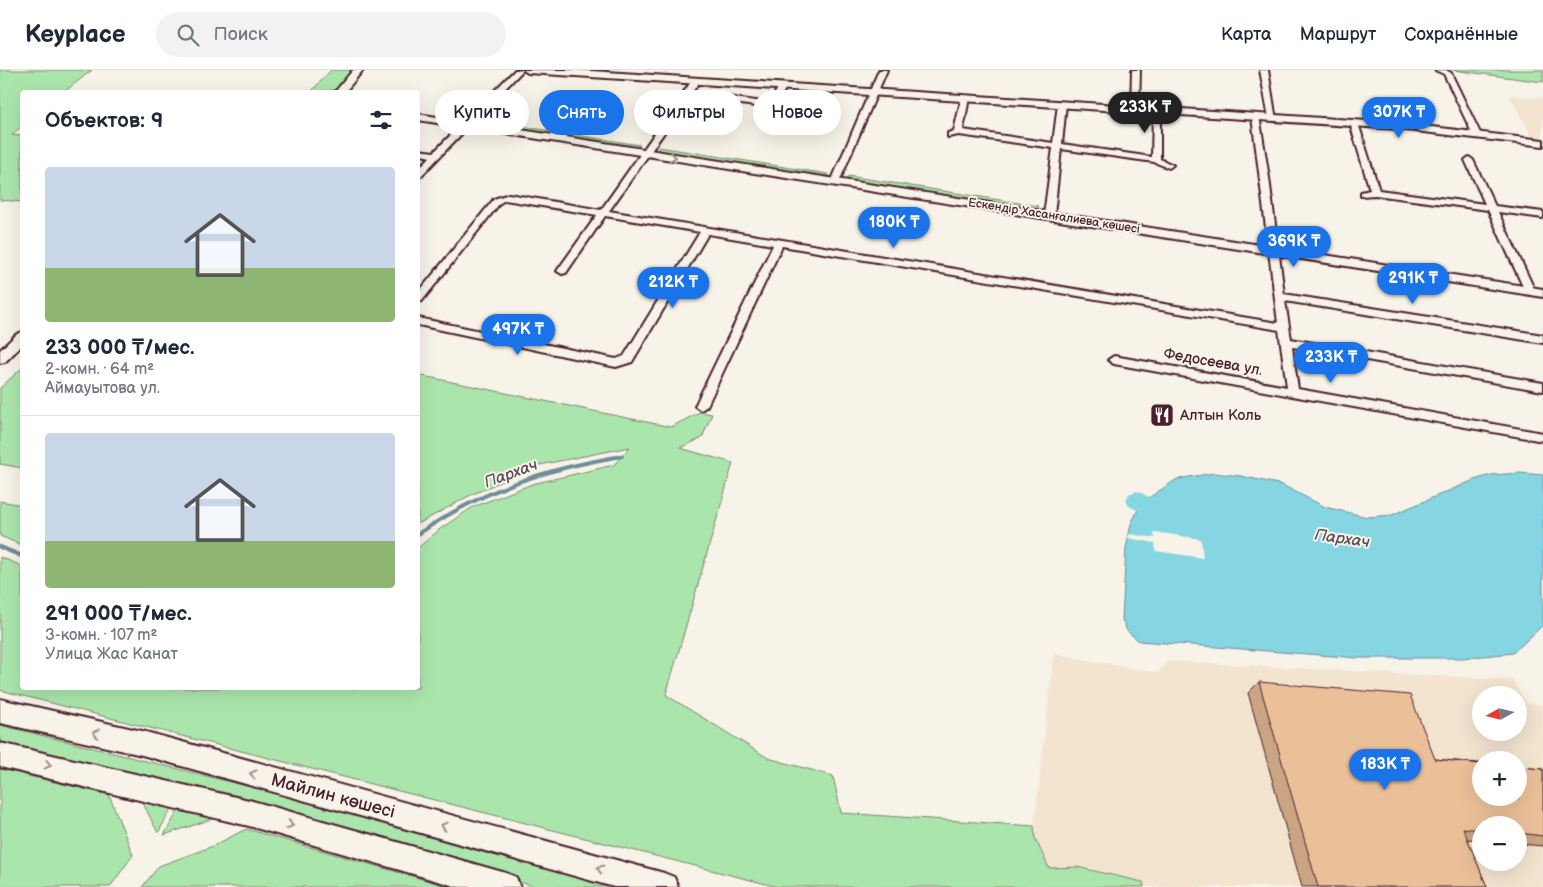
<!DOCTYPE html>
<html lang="ru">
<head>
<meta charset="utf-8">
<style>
  :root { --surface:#fff; --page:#f2f2f3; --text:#1f2937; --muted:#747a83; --line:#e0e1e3; --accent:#1a73e8 }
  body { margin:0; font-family:"Balsamiq Sans",sans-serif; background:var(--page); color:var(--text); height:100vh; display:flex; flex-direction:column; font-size:19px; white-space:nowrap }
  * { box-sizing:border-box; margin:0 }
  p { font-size:16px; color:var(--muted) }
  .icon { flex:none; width:28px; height:28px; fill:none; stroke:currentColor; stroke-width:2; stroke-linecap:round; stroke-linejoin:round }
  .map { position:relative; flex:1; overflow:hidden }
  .drawer { position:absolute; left:20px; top:20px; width:400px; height:600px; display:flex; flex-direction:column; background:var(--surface); border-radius:5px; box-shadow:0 5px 20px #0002 }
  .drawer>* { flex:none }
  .hud { position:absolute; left:435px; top:20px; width:475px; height:45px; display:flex; gap:10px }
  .needle { width:32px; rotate:262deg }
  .fabs { position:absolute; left:1472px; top:616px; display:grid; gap:10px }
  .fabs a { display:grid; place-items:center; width:55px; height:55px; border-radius:50%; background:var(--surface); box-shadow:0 5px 20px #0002; font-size:25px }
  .price { position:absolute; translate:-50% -42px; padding:0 11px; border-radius:18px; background:var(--accent); color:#fff; font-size:16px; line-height:32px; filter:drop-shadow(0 1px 2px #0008) }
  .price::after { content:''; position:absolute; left:50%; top:30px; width:15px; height:11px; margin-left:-8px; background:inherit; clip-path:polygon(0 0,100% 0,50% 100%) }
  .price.on { background:#222; color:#fff }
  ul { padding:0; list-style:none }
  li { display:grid; align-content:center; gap:10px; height:265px; padding:0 25px }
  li+li { border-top:1px solid var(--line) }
  li span { display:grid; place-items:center; height:155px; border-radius:5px; color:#555 }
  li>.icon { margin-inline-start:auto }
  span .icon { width:90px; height:90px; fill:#fffc; stroke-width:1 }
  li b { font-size:21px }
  h2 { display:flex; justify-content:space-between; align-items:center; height:60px; padding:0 25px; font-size:21px }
  .chip { padding:0 18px; border-radius:22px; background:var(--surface); box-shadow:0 5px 20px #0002; font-size:18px; line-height:45px }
  .chip.on { background:var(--accent); color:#fff }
  header { display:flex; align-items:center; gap:30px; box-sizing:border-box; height:70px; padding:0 25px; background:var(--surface); border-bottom:1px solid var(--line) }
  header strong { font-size:24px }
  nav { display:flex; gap:28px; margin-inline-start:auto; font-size:18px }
  .search { width:350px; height:45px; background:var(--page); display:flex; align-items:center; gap:12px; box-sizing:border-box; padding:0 18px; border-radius:28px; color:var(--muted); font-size:19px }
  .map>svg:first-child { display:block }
  .built { fill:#f3e4d0; fill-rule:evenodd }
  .green { fill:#aae6ac; stroke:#7a826c }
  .water { fill:#86d5e2; stroke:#6e8c99 }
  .pier { fill:#f7f3e8 }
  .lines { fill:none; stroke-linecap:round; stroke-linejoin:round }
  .stream-far1 { stroke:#6e8c99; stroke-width:4 }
  .stream { stroke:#6e8c99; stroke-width:4.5 }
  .river { fill:#86d5e2; fill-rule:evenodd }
  .minor-casing { stroke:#4a1f2b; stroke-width:4 }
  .tertiary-casing { stroke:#4a1f2b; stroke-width:4 }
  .primary-casing { stroke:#4a1f2b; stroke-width:4 }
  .minor { fill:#f7f3e8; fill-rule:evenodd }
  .tertiary { fill:#f7f3e8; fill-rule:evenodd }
  .primary { fill:#f7f3e8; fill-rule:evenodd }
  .wall { fill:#c9a584; stroke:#4a1f2b }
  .building { fill:#eac099; stroke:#4a1f2b }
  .oneway { stroke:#a0898a }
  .labels { text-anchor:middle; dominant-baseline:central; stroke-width:4; stroke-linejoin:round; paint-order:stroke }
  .far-street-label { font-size:12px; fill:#4a1f2b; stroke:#f7f3e8 }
  .street-label { font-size:15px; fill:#4a1f2b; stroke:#f7f3e8 }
  .poi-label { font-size:15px; fill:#4a1f2b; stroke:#f7f3e8; text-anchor:start }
  .water-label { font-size:16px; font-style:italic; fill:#594c59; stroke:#f7f3e8 }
  .near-street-label { font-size:18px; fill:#4a1f2b; stroke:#f7f3e8 }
</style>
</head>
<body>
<header>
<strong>Keyplace</strong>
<div class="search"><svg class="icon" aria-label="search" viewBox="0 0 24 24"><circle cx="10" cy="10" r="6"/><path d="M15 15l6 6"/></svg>Поиск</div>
<nav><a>Карта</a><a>Маршрут</a><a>Сохранённые</a></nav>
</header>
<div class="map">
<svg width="1543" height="817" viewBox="0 0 1543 817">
  <rect width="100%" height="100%" fill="#f7f3e8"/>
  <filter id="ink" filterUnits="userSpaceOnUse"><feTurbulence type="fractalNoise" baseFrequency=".02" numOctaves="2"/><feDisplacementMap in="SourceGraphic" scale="10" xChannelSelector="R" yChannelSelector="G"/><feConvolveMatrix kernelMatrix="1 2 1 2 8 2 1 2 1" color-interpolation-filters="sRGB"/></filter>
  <g filter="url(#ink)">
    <g class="built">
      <path d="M1509 25 1543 28V69L1533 68Z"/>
      <path d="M1054 584 1158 603 1167 591 1512 610 1527 634 1543 635V817H1144L1143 811 1117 805 1077 797 1049 798 1035 768 1034 756ZM1481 625H1519V662H1481ZM1481 690H1519V728H1481ZM1481 755H1519V792H1481Z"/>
    </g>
    <g class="green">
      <path d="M0 0H92L64 22H22V56L12 65 22 66V132L0 130Z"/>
      <path d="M331 0H352L336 20 311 22Z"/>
      <path d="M1453 0H1543V12Z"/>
      <path d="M481 50 640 75 638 78 478 53Z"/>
      <path d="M659 77 828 104 826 108 656 81Z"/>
      <path d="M848 106 1038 136V140L846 111Z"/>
      <path d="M22 298V398L0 394V318Z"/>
      <path d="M418 305 671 357 700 342 712 344 702 368 680 378 733 393 666 625 768 688 833 706 841 743 1034 756 1035 768 1049 798 1077 797 1143 812 1144 817H778L0 620V487L22 496V618H418V478L440 459 473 437 532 414 614 395 630 377 534 396 467 427 418 454Z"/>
      <path d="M0 431 22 435V475L0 466Z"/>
      <path d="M0 655 263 720 511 790 618 817H537L331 758 0 677Z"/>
      <path d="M0 699 109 725 133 785 110 817H0Z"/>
      <path d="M139 725 174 734 158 763Z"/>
      <path d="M183 733 224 745 164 765Z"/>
      <path d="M246 759 450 817H142L159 796 213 776Z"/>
    </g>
    <path class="water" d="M1214 403 1241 406 1282 415 1325 437 1367 447 1392 445 1474 410 1491 405 1520 403 1543 405V555L1513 583 1463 588H1358L1139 571 1127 561 1122 550 1126 478 1131 454 1141 433 1177 409Z"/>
    <path class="pier" d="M1154 462 1201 469 1203 488 1156 481 1155 473 1128 468 1129 464 1155 468Z"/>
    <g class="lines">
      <path class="stream-far1" d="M418 464C484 419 544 399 622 386"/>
      <path class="stream" d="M0 477 22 486"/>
      <path class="river" d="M1137 421 1149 427 1152 433 1149 439 1141 442 1129 436 1126 430 1129 424Z"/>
      <g class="minor-casing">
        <g id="minor">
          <path d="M515 0H523L421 106 418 107V99L430 87 418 84V80L434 82Z"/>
          <path d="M879 0H887L839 112 835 115 832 114 831 112Z"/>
          <path d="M1132 0H1140L1139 39 1135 41 1131 39Z"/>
          <path d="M1260 0H1268L1276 50 1269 48Z"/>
          <path d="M1435 0H1446L1451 3 1481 65 1480 67 1473 65 1444 4Z"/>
          <path d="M693 9 700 11 692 22 770 33 780 14 787 16 776 35 781 40 777 42 770 38 689 27 609 141 1278 253 1252 47 1259 45 1269 108 1284 224 1543 265V273L1285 231 1291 269 1543 313V321L1292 277 1298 319 1543 363V371L1114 294 1108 290 1114 286 1287 317 1279 260 782 176 707 336 701 340 695 336 773 175 708 164 632 292 616 297 418 255V248L616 289 624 286 700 162 605 146 566 203 562 204 557 201 597 145 505 130 500 133 422 231 418 232V223L494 129 509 124 601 140Z"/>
          <path d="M962 26 969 28 963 60 1053 73 1058 34 1062 32 1066 34 1062 74 1152 87 1153 41 1160 39V89L1173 95 1169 98 1154 92 1061 79 1054 145 1049 148 1046 147 1044 145 1053 78 959 65 948 67V63L954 61Z"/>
          <path d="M1351 51 1358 53 1379 120 1485 134 1465 90 1469 87 1473 90 1495 136 1543 142V148L1498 142 1535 221 1534 223H1526L1525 221 1488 140 1375 125 1361 126V122L1370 120 1350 53Z"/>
        </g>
      </g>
      <g class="tertiary-casing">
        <g id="tertiary">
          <path d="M353 0H363L345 22H335Z"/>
          <path d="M523 0H575L1398 53 1543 70V76L1398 59 528 3Z"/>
          <path d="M418 44 1543 219V227L418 50Z"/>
          <path d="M22 262V275L5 292 0 293V280L17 264Z"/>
        </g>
      </g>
      <g class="primary-casing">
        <g id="primary">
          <path d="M0 629 142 661 664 803 674 807 678 817H614L142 685 0 653Z"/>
          <path d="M0 673 249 730 506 803 516 807 520 817H458L249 756 0 697Z"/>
        </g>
      </g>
      <use href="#minor" class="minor"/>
      <use href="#tertiary" class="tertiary"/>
      <use href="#primary" class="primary"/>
    </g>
    <path class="wall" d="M1259 612 1435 689 1543 699V776L1519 774V755H1481V770L1467 769 1487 817H1302L1248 623Z"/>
    <path class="building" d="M1259 612 1410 625 1435 689 1481 694V728H1519V697L1543 699V766L1519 763V755H1481V760L1463 758 1487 817H1318Z"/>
    <defs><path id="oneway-chevron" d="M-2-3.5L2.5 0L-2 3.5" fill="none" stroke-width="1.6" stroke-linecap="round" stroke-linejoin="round" transform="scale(1.25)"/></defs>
    <g class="oneway">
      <use href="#oneway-chevron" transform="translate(673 87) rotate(9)"/>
      <use href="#oneway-chevron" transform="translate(96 663) rotate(-167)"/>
      <use href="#oneway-chevron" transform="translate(48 695) rotate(13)"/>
      <use href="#oneway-chevron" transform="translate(253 704) rotate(-165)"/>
      <use href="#oneway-chevron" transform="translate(290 755) rotate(16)"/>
      <use href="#oneway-chevron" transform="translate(444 756) rotate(-165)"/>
      <use href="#oneway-chevron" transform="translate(600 799) rotate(-165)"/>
    </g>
  </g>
  <defs>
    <g id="restaurant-square" transform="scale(1.25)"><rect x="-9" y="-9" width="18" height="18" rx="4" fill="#4a1f2b" stroke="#f7f3e8"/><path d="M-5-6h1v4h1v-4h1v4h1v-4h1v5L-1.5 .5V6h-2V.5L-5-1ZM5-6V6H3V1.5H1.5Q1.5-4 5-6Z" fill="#fff"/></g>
  </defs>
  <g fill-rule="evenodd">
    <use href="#restaurant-square" x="1162" y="345"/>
  </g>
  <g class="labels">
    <g class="far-street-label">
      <text transform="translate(1054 146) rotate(9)">Ескендір Хасанғалиева көшесі</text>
    </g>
    <g class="street-label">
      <text transform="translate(1213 292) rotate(10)">Федосеева ул.</text>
    </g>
    <g class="poi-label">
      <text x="1180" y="345">Алтын Коль</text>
    </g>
    <g class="water-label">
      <text transform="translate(511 404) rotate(-20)">Пархач</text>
      <text transform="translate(1342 469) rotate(8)">Пархач</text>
    </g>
    <g class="near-street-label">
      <text transform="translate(333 726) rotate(15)">Майлин көшесі</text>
    </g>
  </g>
</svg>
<div class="fabs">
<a><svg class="needle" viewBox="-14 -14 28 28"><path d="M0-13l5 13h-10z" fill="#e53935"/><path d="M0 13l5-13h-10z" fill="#747a83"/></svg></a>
<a>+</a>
<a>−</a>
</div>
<b class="price on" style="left:1145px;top:64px">233K ₸</b>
<b class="price" style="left:1399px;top:69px">307K ₸</b>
<b class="price" style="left:894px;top:179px">180K ₸</b>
<b class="price" style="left:1294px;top:198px">369K ₸</b>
<b class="price" style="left:1413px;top:235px">291K ₸</b>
<b class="price" style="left:673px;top:239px">212K ₸</b>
<b class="price" style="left:518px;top:286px">497K ₸</b>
<b class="price" style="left:1331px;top:314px">233K ₸</b>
<b class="price" style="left:1385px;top:721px">183K ₸</b>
<div class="hud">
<a class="chip">Купить</a>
<a class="chip on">Снять</a>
<a class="chip">Фильтры</a>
<a class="chip">Новое</a>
</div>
<section class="drawer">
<h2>Объектов: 9<svg class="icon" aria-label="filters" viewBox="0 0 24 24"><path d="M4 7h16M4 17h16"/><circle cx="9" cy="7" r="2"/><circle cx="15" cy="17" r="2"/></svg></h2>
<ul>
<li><span style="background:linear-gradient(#c9d6e8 65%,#8fb573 0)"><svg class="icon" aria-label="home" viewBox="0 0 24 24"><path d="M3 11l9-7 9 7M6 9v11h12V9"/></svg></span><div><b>233 000 ₸/мес.</b><p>2-комн. · 64 m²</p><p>Аймауытова ул.</p></div></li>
<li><span style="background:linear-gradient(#c9d6e8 70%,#8fb573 0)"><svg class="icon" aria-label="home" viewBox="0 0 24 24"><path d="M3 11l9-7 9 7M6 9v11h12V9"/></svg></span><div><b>291 000 ₸/мес.</b><p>3-комн. · 107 m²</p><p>Улица Жас Канат</p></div></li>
</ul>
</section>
</div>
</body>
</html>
